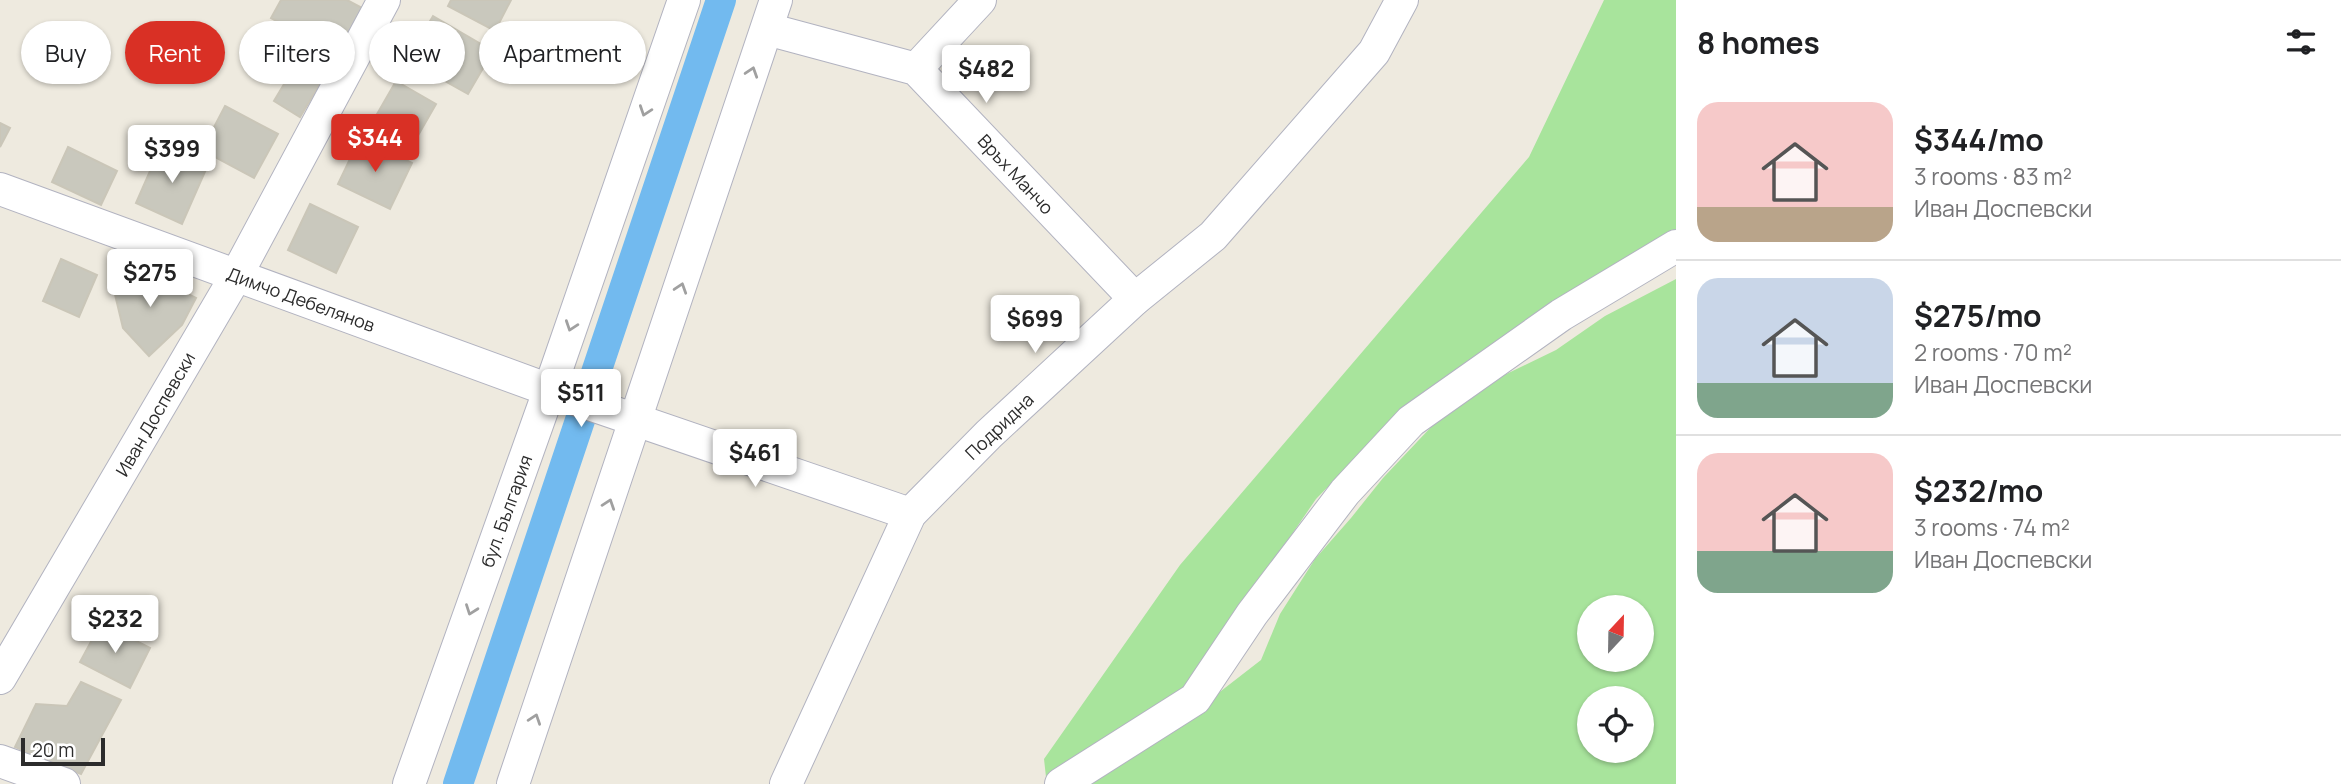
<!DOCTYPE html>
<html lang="en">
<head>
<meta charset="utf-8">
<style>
  :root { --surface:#fff; --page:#f2f2f2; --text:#202124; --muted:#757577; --line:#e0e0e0; --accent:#d93025 }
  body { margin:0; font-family:Manrope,sans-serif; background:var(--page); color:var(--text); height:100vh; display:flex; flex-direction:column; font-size:26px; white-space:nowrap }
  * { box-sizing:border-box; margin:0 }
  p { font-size:23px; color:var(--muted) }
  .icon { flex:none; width:38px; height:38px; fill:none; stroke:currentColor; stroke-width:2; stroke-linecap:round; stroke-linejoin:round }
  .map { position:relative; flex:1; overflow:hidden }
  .drawer { display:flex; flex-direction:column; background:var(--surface); width:665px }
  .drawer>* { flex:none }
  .top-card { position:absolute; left:21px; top:21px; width:665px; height:63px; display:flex; gap:14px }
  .needle { width:46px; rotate:22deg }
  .tools { position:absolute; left:1577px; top:595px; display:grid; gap:14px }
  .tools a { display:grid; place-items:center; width:77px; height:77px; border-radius:50%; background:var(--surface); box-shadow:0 2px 5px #0004; font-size:35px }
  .scale { position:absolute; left:21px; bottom:18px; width:84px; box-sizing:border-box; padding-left:7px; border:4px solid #2c2c2c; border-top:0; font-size:19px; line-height:24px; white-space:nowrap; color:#2c2c2c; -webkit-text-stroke:5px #fff; paint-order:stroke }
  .price { position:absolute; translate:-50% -60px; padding:0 16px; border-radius:7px; background:#fff; color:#222; font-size:23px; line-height:46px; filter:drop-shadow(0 2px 4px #0008) }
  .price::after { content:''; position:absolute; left:50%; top:42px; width:21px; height:16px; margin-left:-10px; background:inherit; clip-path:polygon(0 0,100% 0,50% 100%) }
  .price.active { background:var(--accent); color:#fff }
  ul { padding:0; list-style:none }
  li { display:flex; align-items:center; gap:21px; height:175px; padding:0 21px }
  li+li { border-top:2px solid var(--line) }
  li span { display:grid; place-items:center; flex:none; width:196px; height:140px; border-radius:21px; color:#555 }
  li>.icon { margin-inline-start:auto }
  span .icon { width:84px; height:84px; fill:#fffc; stroke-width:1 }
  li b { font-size:30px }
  h2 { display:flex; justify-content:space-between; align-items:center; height:84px; padding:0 21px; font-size:30px }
  .pill { padding:0 24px; border-radius:32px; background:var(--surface); box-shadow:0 2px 5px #0004; font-size:24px; line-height:63px }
  .pill.active { background:var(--accent); color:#fff }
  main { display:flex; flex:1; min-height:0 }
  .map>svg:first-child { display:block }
  .green { fill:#a8e49c; fill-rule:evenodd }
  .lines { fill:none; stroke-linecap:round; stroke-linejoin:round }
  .canal { stroke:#72baef; stroke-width:30 }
  .building { fill:#c9c8bd; stroke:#cac6b8; stroke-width:2 }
  .street-casing { stroke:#b2b3c0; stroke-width:34 }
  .street { stroke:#fff; stroke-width:32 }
  .oneway { stroke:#a0a0a0 }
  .labels { text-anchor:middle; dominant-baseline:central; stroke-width:6; stroke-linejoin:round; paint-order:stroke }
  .street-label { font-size:18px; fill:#2c2c2c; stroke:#fff }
</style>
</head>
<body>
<main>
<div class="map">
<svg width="1676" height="784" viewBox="0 0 1676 784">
  <rect width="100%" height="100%" fill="#eeeadf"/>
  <g class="green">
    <path d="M1604 0H1676V237L1404 409 1316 499 1253 591 1196 690 1046 777 1044 759 1180 565 1529 157Z"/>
    <path d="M1676 279V784H1083L1221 691 1261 660 1280 614 1315 559 1351 518 1383 478 1433 425 1494 380 1556 350 1605 316ZM1589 607H1642V660H1589ZM1589 698H1642V751H1589Z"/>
  </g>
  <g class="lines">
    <path class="canal" d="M458 784 721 0"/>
  </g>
  <g class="building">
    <path d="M281 0H347L362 8 337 53 271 18Z"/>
    <path d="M451 0H511L495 31 448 6Z"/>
    <path d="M433 16 493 51 468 94 407 60Z"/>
    <path d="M301 56 327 72 300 117 274 101Z"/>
    <path d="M396 81 436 104 412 146 372 123Z"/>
    <path d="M225 106 278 134 254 178 202 150Z"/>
    <path d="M0 123 10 128 0 147Z"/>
    <path d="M360 138 412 163 390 209 338 184Z"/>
    <path d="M161 146 207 167 182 224 136 203Z"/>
    <path d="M68 147 117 171 101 205 52 182Z"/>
    <path d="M310 204 358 227 336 273 288 250Z"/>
    <path d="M61 259 97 275 79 317 43 301Z"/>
    <path d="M134 267 196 298 182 325 149 356 123 328 113 286Z"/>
    <path d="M101 623 150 648 130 688 80 662Z"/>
    <path d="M81 682 121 700 81 774 15 747 36 704 67 706Z"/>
  </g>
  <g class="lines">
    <g class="street-casing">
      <g id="street">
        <path d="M767 29 916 69 1135 299"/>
        <path d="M916 69 980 0"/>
        <path d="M0 189 563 395 910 514"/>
        <path d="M0 678 236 276 384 0"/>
        <path d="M0 761 64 784"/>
        <path d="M409 784 549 391 684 0"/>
        <path d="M513 784 776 0"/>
        <path d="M786 784 910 514 989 434 1135 299 1213 236 1374 52 1402 0"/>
        <path d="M1061 784 1195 699 1252 614 1345 492 1411 421 1561 315 1676 246"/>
      </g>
    </g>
    <use href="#street" class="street"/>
  </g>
  <defs><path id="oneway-chevron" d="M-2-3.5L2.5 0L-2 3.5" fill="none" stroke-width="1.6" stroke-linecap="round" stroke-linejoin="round" transform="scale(1.75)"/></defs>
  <g class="oneway">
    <use href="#oneway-chevron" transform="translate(752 72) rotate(-72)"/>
    <use href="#oneway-chevron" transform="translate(645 111) rotate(109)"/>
    <use href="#oneway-chevron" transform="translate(681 288) rotate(-72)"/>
    <use href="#oneway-chevron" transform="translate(571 326) rotate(109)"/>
    <use href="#oneway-chevron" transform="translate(609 504) rotate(-71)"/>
    <use href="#oneway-chevron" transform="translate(471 610) rotate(110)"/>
    <use href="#oneway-chevron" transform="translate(535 719) rotate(-71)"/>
  </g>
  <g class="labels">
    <g class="street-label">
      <text transform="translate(1016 174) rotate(47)">Връх Манчо</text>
      <text transform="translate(301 299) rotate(20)">Димчо Дебелянов</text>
      <text transform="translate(155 414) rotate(-60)">Иван Доспевски</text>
      <text transform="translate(999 426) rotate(-44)">Подридна</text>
      <text transform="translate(506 511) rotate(-70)">бул. България</text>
    </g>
  </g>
</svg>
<div class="tools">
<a><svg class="needle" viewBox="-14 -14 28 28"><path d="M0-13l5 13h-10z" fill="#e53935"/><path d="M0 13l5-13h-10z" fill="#757577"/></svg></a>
<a><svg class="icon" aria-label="locate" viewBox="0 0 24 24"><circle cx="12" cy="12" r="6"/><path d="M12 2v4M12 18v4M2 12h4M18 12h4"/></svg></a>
</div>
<div class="scale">20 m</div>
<b class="price" style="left:986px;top:105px">$482</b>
<b class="price active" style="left:375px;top:174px">$344</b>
<b class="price" style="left:172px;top:185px">$399</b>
<b class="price" style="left:150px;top:309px">$275</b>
<b class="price" style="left:1035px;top:355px">$699</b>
<b class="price" style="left:581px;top:429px">$511</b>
<b class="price" style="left:755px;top:489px">$461</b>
<b class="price" style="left:115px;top:655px">$232</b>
<div class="top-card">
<a class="pill">Buy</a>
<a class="pill active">Rent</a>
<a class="pill">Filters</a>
<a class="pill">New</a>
<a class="pill">Apartment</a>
</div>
</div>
<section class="drawer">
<h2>8 homes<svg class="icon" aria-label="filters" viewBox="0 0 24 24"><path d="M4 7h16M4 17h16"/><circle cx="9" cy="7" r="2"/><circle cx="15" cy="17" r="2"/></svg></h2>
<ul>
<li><span style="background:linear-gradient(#f6c9c9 75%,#b9a48a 0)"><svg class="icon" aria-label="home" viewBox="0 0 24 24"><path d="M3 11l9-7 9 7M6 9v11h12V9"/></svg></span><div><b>$344/mo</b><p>3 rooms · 83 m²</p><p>Иван Доспевски</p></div></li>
<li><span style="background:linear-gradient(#c9d6e8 75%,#7fa58c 0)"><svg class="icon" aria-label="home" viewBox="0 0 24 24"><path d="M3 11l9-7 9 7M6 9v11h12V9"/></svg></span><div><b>$275/mo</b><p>2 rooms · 70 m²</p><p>Иван Доспевски</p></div></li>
<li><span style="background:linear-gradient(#f6c9c9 70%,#7fa58c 0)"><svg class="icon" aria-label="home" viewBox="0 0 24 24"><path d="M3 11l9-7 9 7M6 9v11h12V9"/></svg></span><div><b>$232/mo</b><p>3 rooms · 74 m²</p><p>Иван Доспевски</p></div></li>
</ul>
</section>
</main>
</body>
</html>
